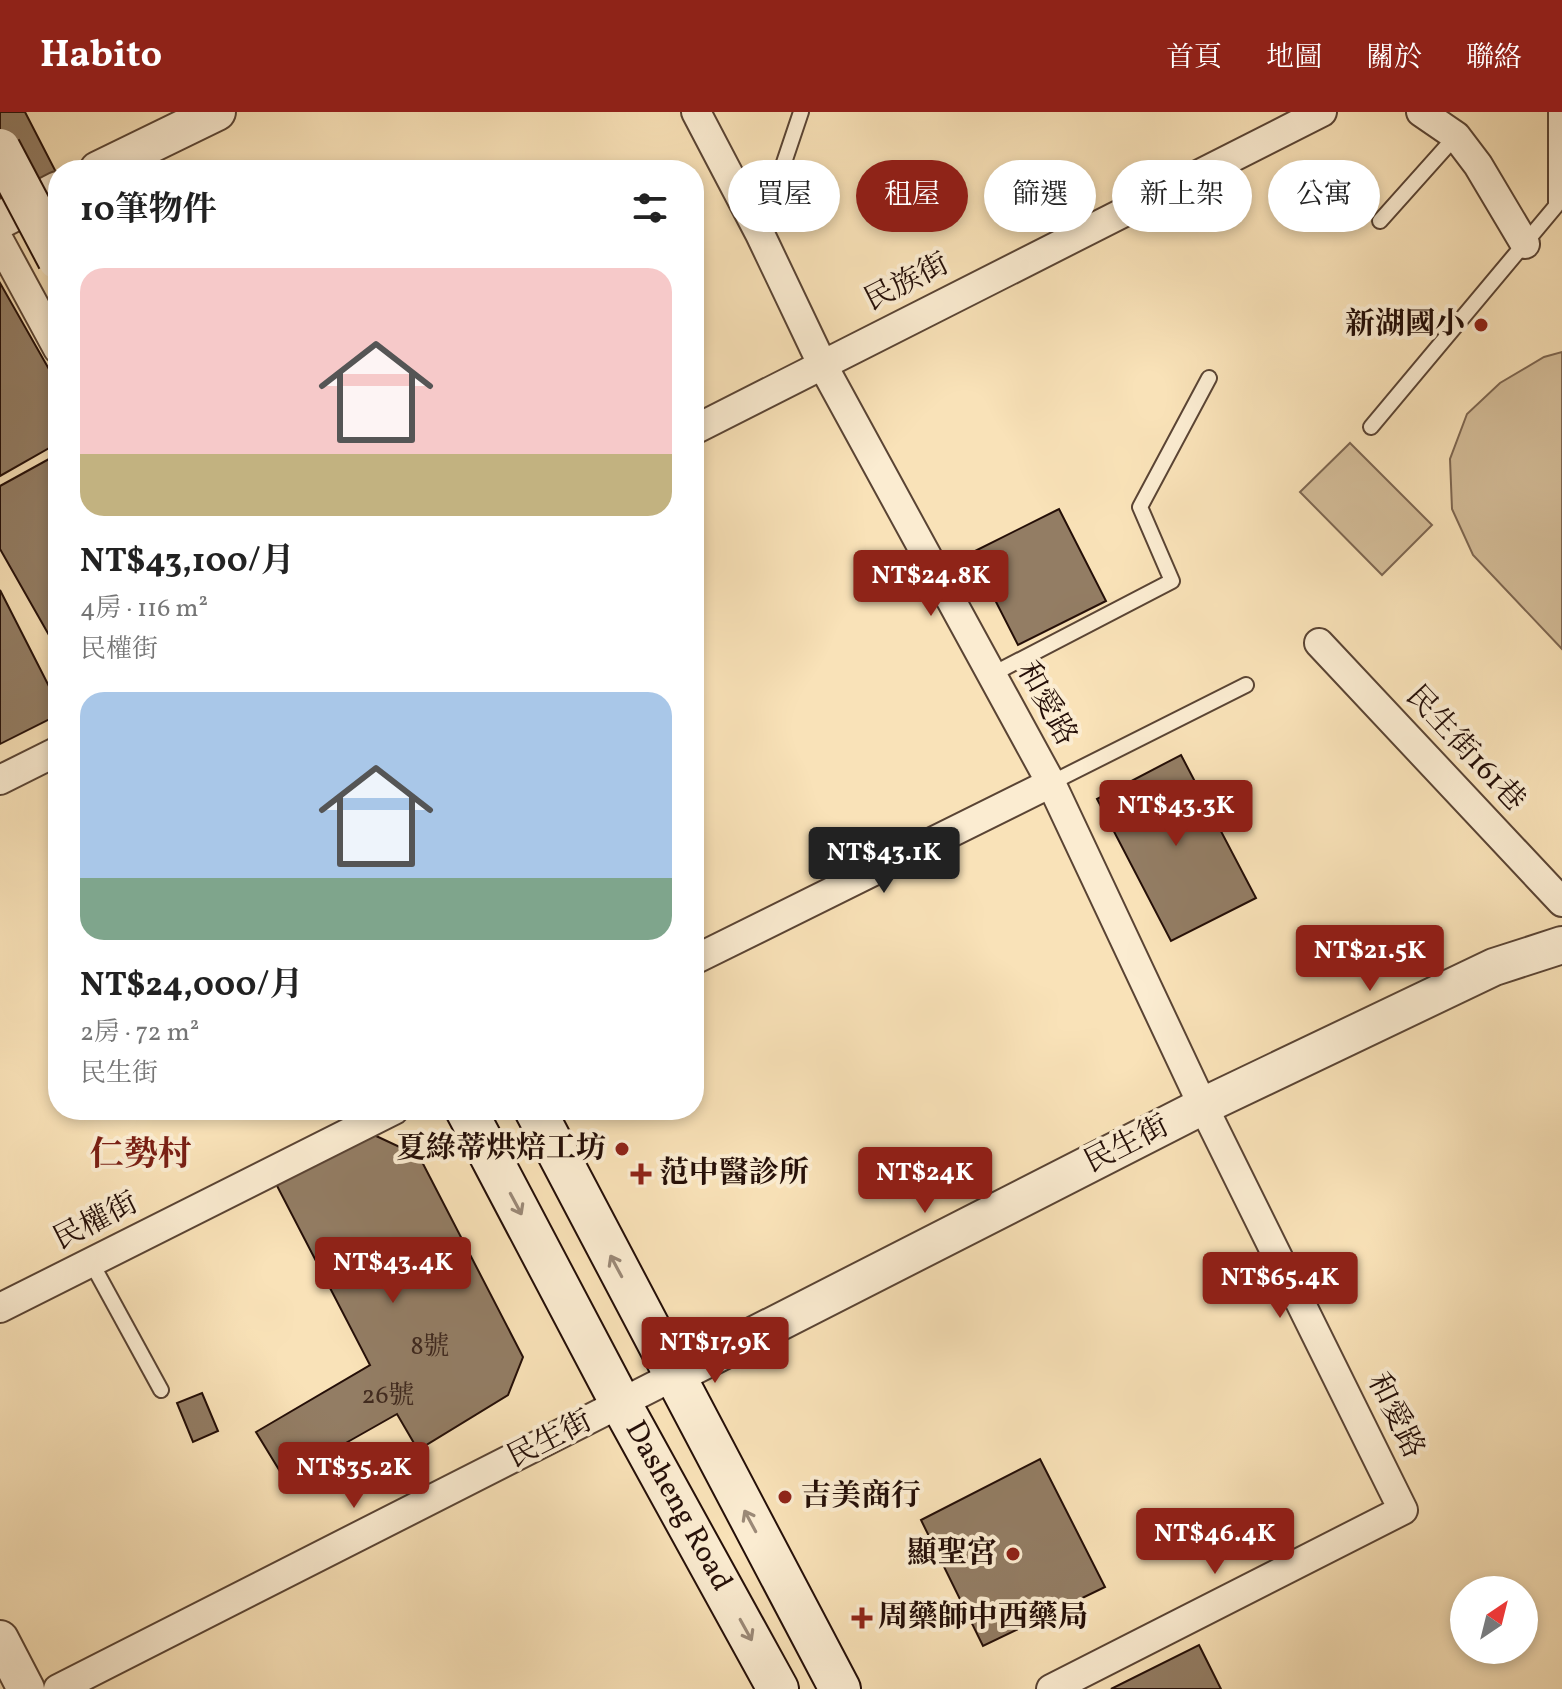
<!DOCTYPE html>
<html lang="zh-TW">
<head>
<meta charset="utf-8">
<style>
  :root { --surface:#fff; --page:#f2f2f2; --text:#222; --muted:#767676; --accent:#8f2418 }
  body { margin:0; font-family:Vollkorn,"Noto Serif TC",serif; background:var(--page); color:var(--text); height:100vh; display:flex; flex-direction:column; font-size:30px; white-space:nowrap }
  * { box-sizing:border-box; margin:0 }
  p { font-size:26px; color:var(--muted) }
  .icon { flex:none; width:44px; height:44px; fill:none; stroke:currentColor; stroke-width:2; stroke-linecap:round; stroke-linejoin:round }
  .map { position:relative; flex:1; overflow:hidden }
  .panel { position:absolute; left:48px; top:48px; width:656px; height:960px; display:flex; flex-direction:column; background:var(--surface); border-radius:32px; box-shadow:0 4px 12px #0003 }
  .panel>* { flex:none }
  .hud { position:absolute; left:728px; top:48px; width:714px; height:72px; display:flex; gap:16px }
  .needle { width:52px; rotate:35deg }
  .tools { position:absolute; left:1450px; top:1464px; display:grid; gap:16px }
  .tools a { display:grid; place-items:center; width:88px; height:88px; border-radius:50%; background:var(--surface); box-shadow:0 4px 12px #0003; font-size:40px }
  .price { position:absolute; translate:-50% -68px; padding:0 18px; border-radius:8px; background:var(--accent); color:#fff; font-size:26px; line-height:52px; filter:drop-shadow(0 2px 4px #0008) }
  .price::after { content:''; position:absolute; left:50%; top:48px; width:24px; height:18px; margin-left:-12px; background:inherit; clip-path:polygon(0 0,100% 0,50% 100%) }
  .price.on { background:#222; color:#fff }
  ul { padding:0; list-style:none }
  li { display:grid; align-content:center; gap:16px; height:424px; padding:0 32px }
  li span { display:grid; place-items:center; height:248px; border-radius:24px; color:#555 }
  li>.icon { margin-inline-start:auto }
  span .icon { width:144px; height:144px; fill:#fffc; stroke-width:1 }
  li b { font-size:34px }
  h2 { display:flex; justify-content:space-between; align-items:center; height:96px; padding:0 32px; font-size:34px }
  .pill { padding:0 28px; border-radius:36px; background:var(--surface); box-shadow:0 4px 12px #0003; font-size:28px; line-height:72px }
  .pill.on { background:var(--accent); color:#fff }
  header { display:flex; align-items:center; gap:48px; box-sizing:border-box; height:112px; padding:0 40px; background:var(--accent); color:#fff }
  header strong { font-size:38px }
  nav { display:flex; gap:44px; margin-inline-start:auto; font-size:28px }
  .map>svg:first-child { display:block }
  .green { fill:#d5be9a; stroke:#7d6651; stroke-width:2 }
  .building { fill:#937d64; stroke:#250f08; stroke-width:2 }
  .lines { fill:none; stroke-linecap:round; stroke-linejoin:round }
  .service-casing { stroke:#5a4434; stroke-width:18 }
  .minor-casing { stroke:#5a4434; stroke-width:32 }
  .tertiary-casing { stroke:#5a4434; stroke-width:40 }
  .secondary-casing { stroke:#250f08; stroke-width:44 }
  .service { stroke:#fbecd1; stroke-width:14 }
  .minor { stroke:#fbecd1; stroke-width:28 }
  .tertiary { stroke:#fbecd1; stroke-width:36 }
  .secondary { stroke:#fbecd1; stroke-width:40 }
  .secondary-bridge-casing { stroke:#250f08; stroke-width:44; stroke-linecap:butt }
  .secondary-bridge { stroke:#fbecd1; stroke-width:40 }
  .oneway { stroke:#9b8977 }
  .poi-dot { fill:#8f2418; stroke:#fbecd1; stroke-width:3 }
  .labels { text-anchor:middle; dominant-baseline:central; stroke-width:8; stroke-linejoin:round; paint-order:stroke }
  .number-label { font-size:26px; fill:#402a1f }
  .street-label { font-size:30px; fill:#250f08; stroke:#fbecd1 }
  .poi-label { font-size:30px; font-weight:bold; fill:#250f08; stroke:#fbecd1; text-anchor:end }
  .quarter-label { font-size:34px; font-weight:bold; fill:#7a1f14; stroke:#fbecd1 }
</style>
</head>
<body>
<header>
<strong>Habito</strong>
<nav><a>首頁</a><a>地圖</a><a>關於</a><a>聯絡</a></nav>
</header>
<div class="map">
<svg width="1562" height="1577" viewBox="0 0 1562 1577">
  <rect width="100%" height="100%" fill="#f9e2b8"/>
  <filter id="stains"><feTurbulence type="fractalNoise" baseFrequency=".0025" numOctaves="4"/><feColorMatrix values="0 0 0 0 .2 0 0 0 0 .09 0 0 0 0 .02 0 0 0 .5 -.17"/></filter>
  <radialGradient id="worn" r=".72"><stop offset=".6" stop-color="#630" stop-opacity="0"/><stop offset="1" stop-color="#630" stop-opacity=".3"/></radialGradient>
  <g class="green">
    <path d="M1562 240V537L1473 443 1452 397 1450 347 1467 302 1500 271 1544 245Z"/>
    <path d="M1350 331 1432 413 1382 463 1300 380Z"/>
  </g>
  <g class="building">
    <path d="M0 0H25L58 64 0 93Z"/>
    <path d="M0 171 58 273V331L0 364Z"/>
    <path d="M58 342V539L0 437V374Z"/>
    <path d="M1059 397 1106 489 1018 533 971 441Z"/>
    <path d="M0 478 58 592V603L0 632Z"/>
    <path d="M1181 643 1256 786 1171 829 1097 687Z"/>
    <path d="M374 1023 419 1044 523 1245 508 1283 418 1338 397 1302 284 1366 256 1320 370 1253 275 1070Z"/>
    <path d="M202 1281 218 1319 193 1330 177 1291Z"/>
    <path d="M1040 1347 1105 1475 983 1534 921 1408Z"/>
    <path d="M1199 1533 1221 1577H1111Z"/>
  </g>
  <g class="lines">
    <g class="service-casing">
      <g id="service">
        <path d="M1380 109 1456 24"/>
        <path d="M760 122 801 0"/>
        <path d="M1371 315 1556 94V0"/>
        <path d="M991 563 1172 469 1140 395 1209 266"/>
        <path d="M1051 671 1246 573"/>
        <path d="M91 1150 161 1278"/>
      </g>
    </g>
    <g class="minor-casing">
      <g id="minor">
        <path d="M696 0 760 122 822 252 1051 671 1203 994 1403 1398 1051 1577"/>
        <path d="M1421 0 1456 24 1478 53 1525 132"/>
        <path d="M0 130 58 237"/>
        <path d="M694 318 1322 0"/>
        <path d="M1319 531 1562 790"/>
        <path d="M0 668 58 639"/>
        <path d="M694 848 1051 671"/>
        <path d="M0 1196 394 998"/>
        <path d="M58 1577 674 1264"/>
      </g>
    </g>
    <g class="tertiary-casing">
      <g id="tertiary">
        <path d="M98 58 217 0"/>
        <path d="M0 108 58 78"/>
        <path d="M674 1264 1203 994 1494 855 1562 833"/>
        <path d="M0 1527 26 1577"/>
      </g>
    </g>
    <g class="secondary-casing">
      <g id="secondary">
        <path d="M466 998 621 1292 778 1577"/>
        <path d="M535 998 840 1577"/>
      </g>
    </g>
    <use href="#service" class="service"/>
    <use href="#minor" class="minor"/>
    <use href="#tertiary" class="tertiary"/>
    <use href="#secondary" class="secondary"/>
    <g class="secondary-bridge-casing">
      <path id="secondary-bridge" d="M0 37 58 147"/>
    </g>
    <use href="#secondary-bridge" class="secondary-bridge"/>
  </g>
  <defs><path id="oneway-shaft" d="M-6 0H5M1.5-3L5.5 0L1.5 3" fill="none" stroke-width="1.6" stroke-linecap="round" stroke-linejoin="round" transform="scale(2)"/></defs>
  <g class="oneway">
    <use href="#oneway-shaft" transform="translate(516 1092) rotate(62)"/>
    <use href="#oneway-shaft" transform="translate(616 1154) rotate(-118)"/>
    <use href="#oneway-shaft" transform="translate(750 1409) rotate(-118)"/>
    <use href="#oneway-shaft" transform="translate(746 1518) rotate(61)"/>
  </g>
  <g class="poi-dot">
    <circle cx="1481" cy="213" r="8"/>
    <circle cx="622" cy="1037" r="8"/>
    <path d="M637 1050h8v8h8v8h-8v8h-8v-8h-8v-8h8z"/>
    <circle cx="785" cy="1385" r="8"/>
    <circle cx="1013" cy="1442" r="8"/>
    <path d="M858 1494h8v8h8v8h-8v8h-8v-8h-8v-8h8z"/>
  </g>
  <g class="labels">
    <g class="number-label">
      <text x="430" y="1235">8號</text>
      <text x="388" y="1284">26號</text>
    </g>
    <g class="street-label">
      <text transform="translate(907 171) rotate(-27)">民族街</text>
      <text transform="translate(1046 592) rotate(61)">和愛路</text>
      <text transform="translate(1465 637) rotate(47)">民生街161巷</text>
      <text transform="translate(1127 1033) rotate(-27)">民生街</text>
      <text transform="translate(96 1110) rotate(-27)">民權街</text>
      <text transform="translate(1395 1304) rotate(64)">和愛路</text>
      <text transform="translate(550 1328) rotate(-27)">民生街</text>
      <text transform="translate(678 1394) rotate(61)">Dasheng Road</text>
    </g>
    <g class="poi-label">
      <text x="1465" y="213">新湖國小</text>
      <text x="606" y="1037">夏綠蒂烘焙工坊</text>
      <text x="659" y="1062" text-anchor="start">范中醫診所</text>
      <text x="801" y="1385" text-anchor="start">吉美商行</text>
      <text x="997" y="1442">顯聖宮</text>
      <text x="878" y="1506" text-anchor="start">周藥師中西藥局</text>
    </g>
    <g class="quarter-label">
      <text x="141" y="1044">仁勢村</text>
    </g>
  </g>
  <rect width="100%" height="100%" filter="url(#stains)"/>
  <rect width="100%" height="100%" fill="url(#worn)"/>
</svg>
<div class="tools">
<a><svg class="needle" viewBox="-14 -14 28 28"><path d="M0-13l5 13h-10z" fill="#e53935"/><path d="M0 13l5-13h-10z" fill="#767676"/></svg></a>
</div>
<b class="price" style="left:931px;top:506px">NT$24.8K</b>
<b class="price" style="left:1176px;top:736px">NT$43.3K</b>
<b class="price on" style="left:884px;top:783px">NT$43.1K</b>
<b class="price" style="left:1370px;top:881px">NT$21.5K</b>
<b class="price" style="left:925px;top:1103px">NT$24K</b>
<b class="price" style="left:393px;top:1193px">NT$43.4K</b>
<b class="price" style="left:1280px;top:1208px">NT$65.4K</b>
<b class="price" style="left:715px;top:1273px">NT$17.9K</b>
<b class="price" style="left:354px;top:1398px">NT$35.2K</b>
<b class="price" style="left:1215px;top:1464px">NT$46.4K</b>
<div class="hud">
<a class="pill">買屋</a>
<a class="pill on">租屋</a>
<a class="pill">篩選</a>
<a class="pill">新上架</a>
<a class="pill">公寓</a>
</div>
<section class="panel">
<h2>10筆物件<svg class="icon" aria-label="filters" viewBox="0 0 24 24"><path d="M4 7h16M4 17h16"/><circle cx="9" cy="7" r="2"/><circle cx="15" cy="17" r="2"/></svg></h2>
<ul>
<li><span style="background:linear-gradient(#f6c9c9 75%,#c2b280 0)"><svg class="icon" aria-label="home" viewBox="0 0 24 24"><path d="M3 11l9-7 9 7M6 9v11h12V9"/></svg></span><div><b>NT$43,100/月</b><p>4房 · 116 m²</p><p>民權街</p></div></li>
<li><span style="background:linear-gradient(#a9c7e8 75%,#7fa58c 0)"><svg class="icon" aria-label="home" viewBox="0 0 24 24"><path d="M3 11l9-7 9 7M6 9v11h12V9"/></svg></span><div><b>NT$24,000/月</b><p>2房 · 72 m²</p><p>民生街</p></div></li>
</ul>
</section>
</div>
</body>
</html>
